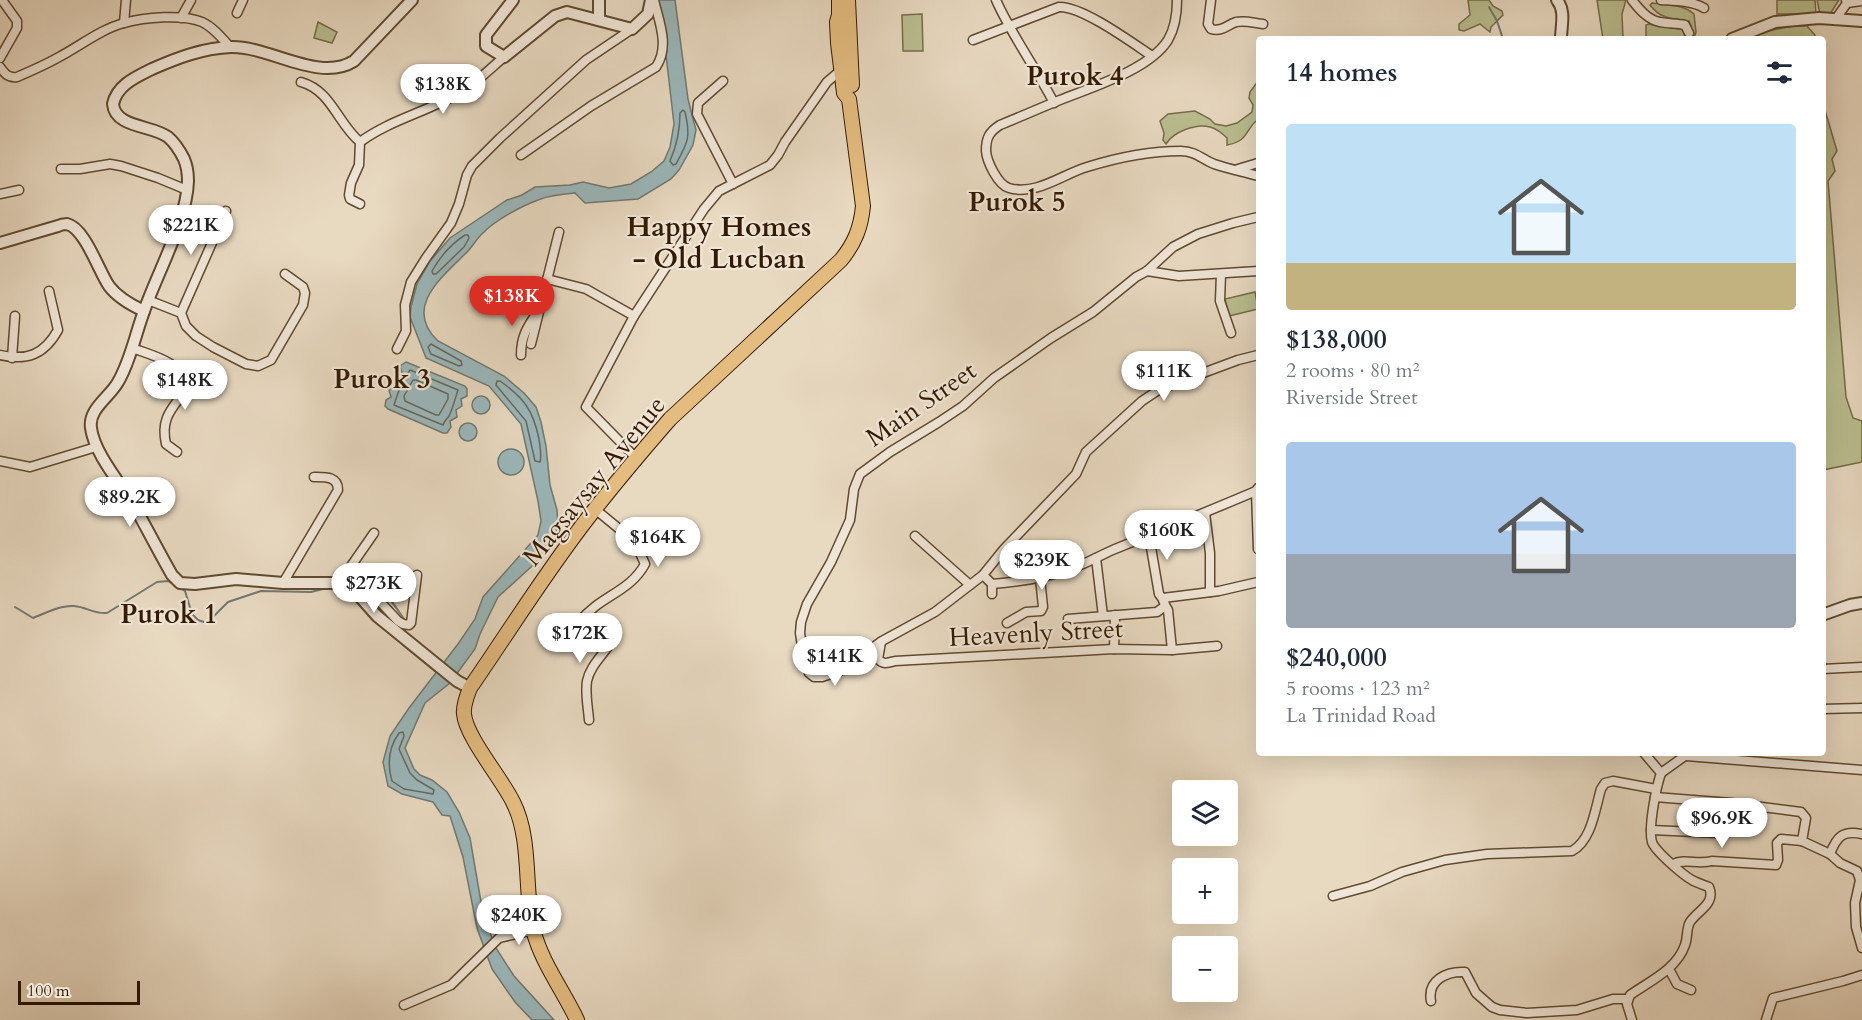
<!DOCTYPE html>
<html lang="en">
<head>
<meta charset="utf-8">
<style>
  :root { --surface:#fff; --page:#f2f2f3; --text:#1f2937; --muted:#747a83; --accent:#d93025 }
  body { margin:0; font-family:Cardo,serif; background:var(--page); color:var(--text); height:100vh; display:flex; flex-direction:column; font-size:22px; white-space:nowrap }
  * { box-sizing:border-box; margin:0 }
  p { font-size:20px; color:var(--muted) }
  .icon { flex:none; width:33px; height:33px; fill:none; stroke:currentColor; stroke-width:2; stroke-linecap:round; stroke-linejoin:round }
  .map { position:relative; flex:1; overflow:hidden }
  .details { position:absolute; left:1256px; top:36px; width:570px; height:720px; display:flex; flex-direction:column; background:var(--surface); border-radius:6px; box-shadow:0 6px 24px #0002 }
  .details>* { flex:none }
  .tools { position:absolute; left:1172px; top:780px; display:grid; gap:12px }
  .tools a { display:grid; place-items:center; width:66px; height:66px; border-radius:6px; background:var(--surface); box-shadow:0 6px 24px #0002; font-size:30px }
  .scale { position:absolute; left:18px; bottom:15px; width:122px; box-sizing:border-box; padding-left:6px; border:3px solid #331a00; border-top:0; font-size:16px; line-height:21px; white-space:nowrap; color:#331a00; -webkit-text-stroke:4px #f0e6d7; paint-order:stroke }
  .price { position:absolute; translate:-50% -51px; padding:0 14px; border-radius:21px; background:#fff; color:#222; font-size:20px; line-height:39px; filter:drop-shadow(0 2px 3px #0008) }
  .price::after { content:''; position:absolute; left:50%; top:36px; width:18px; height:14px; margin-left:-9px; background:inherit; clip-path:polygon(0 0,100% 0,50% 100%) }
  .price.active { background:var(--accent); color:#fff }
  ul { padding:0; list-style:none }
  li { display:grid; align-content:center; gap:12px; height:318px; padding:0 30px }
  li span { display:grid; place-items:center; height:186px; border-radius:6px; color:#555 }
  li>.icon { margin-inline-start:auto }
  span .icon { width:108px; height:108px; fill:#fffc; stroke-width:1 }
  li b { font-size:26px }
  h2 { display:flex; justify-content:space-between; align-items:center; height:72px; padding:0 30px; font-size:26px }
  .map>svg:first-child { display:block }
  .green { fill:#babe90; stroke:#766c48; stroke-width:1.5 }
  .water { fill:#9bb8bc; stroke:#717971; stroke-width:1.5 }
  .lines { fill:none; stroke-linecap:round; stroke-linejoin:round }
  .shore { stroke:#67695e; stroke-width:1.5 }
  .stream { stroke:#717971; stroke-width:2 }
  .minor-casing { stroke:#604a30; stroke-width:11 }
  .tertiary-casing { stroke:#604a30; stroke-width:14 }
  .trunk-casing { stroke:#331a00; stroke-width:16 }
  .minor { stroke:#f0e6d7; stroke-width:8 }
  .tertiary { stroke:#f0e6d7; stroke-width:10 }
  .trunk { stroke:#e4bc80; stroke-width:14 }
  .labels { text-anchor:middle; dominant-baseline:central; stroke-width:4.5; stroke-linejoin:round; paint-order:stroke }
  .street-label { font-size:26px; fill:#331a00; stroke:#f0e6d7 }
  .neighbourhood-label { font-size:27px; font-weight:bold; fill:#331a00; stroke:#f0e6d7 }
  .quarter-label { font-size:28px; font-weight:bold; fill:#331a00; stroke:#f0e6d7 }
</style>
</head>
<body>
<div class="map">
<svg width="1862" height="1020" viewBox="0 0 1862 1020">
  <rect width="100%" height="100%" fill="#e8d9c1"/>
  <filter id="stains"><feTurbulence type="fractalNoise" baseFrequency=".00333" numOctaves="4"/><feColorMatrix values="0 0 0 0 .2 0 0 0 0 .09 0 0 0 0 .02 0 0 0 .5 -.17"/></filter>
  <radialGradient id="worn" r=".72"><stop offset=".6" stop-color="#630" stop-opacity="0"/><stop offset="1" stop-color="#630" stop-opacity=".3"/></radialGradient>
  <g class="green">
    <path d="M1468 0H1489L1493 6 1502 11 1503 15 1491 27 1490 32 1480 24 1464 31 1459 30V24L1470 15Z"/>
    <path d="M1597 0H1626L1622 14 1623 39H1603Z"/>
    <path d="M1777 0H1815L1816 14H1777Z"/>
    <path d="M1817 0H1839L1830 14H1820Z"/>
    <path d="M1652 3C1666 5 1683 4 1694 14L1696 32 1694 39H1646V25L1649 24C1657 26 1682 30 1690 29L1691 26 1689 21C1673 19 1660 19 1650 5Z"/>
    <path d="M922 14 923 51H903L902 15Z"/>
    <path d="M318 22 337 32 332 43 314 38Z"/>
    <path d="M1792 26H1807L1815 35 1813 39H1746L1758 33Z"/>
    <path d="M1258 81V119C1244 131 1249 141 1227 145V138C1222 133 1217 129 1210 127 1196 123 1173 132 1166 144L1163 140 1164 133 1160 121 1168 114 1195 111 1210 119 1215 124 1226 126 1237 123 1252 112 1253 105 1249 98 1250 92Z"/>
    <path d="M1822 100 1837 151 1832 159 1835 171 1828 181 1846 397 1853 418 1862 421V462L1823 470Z"/>
    <path d="M1255 292 1258 309 1229 316 1225 299Z"/>
  </g>
  <g class="water">
    <path d="M658 0H675L688 99 696 130 693 145 679 170 671 179 638 199 585 203 575 193C562 194 550 195 538 200 522 206 495 220 483 233 476 239 472 248 465 254 441 278 403 308 438 341L504 376 524 393 536 407 541 422 546 446 550 485 557 510 558 524 556 535 542 557 498 597 480 634 475 649 458 672 450 683 425 703 405 748 414 769 420 775 432 780 447 792 459 812 470 838 481 902 494 945 514 976 554 1020H532L515 1002 492 969 477 928 463 857 450 816 442 815 433 802 402 794 388 786 383 762 390 736 409 708 458 644 475 619 483 597 538 535 541 521 538 501 521 424 489 386 426 358 410 317 411 307 417 284 430 261 450 238 507 200 522 195 535 187 570 185 583 182 609 188 631 184 651 172 664 161 670 147 674 124 663 29Z"/>
    <path d="M406 362 465 386 467 389V396L461 399 462 406 456 410 457 417 450 421 451 427 447 433H443L388 409 385 406 386 400 391 397 389 390 396 385 395 378 402 373 400 366Z"/>
    <circle cx="481" cy="405" r="9"/>
    <circle cx="468" cy="432" r="9"/>
    <circle cx="511" cy="462" r="13"/>
  </g>
  <g class="lines">
    <g class="shore">
      <path d="M683 110 685 112C691 137 688 142 676 164L673 165 670 161C677 145 680 130 680 113Z"/>
      <path d="M465 235H468L469 238 464 247 436 274H433L432 271C440 257 451 244 465 235Z"/>
      <path d="M431 344 461 361 462 365 459 366 431 354 428 347Z"/>
      <path d="M410 370 458 390C455 399 453 408 449 416 447 419 444 421 443 425L394 405C398 392 402 380 410 370Z"/>
      <path d="M413 380H416L448 394V399L439 415H436L405 401 404 396Z"/>
      <path d="M497 381H500C524 398 533 410 539 439 540 447 542 455 540 462L535 461 526 421 496 385Z"/>
      <path d="M403 732 404 736 399 749 410 773 417 780 434 790 433 794 404 789 392 781C387 764 389 747 399 733Z"/>
    </g>
    <g class="stream">
      <path d="M1489 7 1497 21 1503 39"/>
      <path d="M364 582C381 583 395 606 404 619V622"/>
      <path d="M15 607 33 618C45 613 61 605 74 606 87 607 93 614 107 613L157 582 168 581 185 591 192 614 198 620 204 622 209 621 228 602 261 591 311 592 327 588"/>
      <path d="M402 640V644L436 672"/>
    </g>
    <g class="minor-casing">
      <g id="minor">
        <path d="M996 0C1012 36 1036 68 1054 103"/>
        <path d="M1177 0C1177 14 1175 28 1168 40 1149 70 1092 87 1060 100 1040 108 1020 117 1000 125 989 132 986 138 986 151 987 162 998 185 1009 188 1036 196 1063 174 1087 167 1116 158 1150 151 1181 151 1195 151 1202 159 1214 164 1229 169 1244 172 1258 176"/>
        <path d="M1211 0 1208 24 1211 29C1222 32 1227 25 1236 22 1245 20 1254 23 1263 24"/>
        <path d="M1632 0C1639 9 1648 20 1660 22 1669 24 1676 23 1685 25L1689 33"/>
        <path d="M1661 0C1676 1 1692 1 1704 8"/>
        <path d="M1847 3 1862 1"/>
        <path d="M237 13 243 0"/>
        <path d="M181 18 191 0"/>
        <path d="M1835 20 1847 3 1846 0"/>
        <path d="M124 23 126 0"/>
        <path d="M973 40 1059 7C1082 6 1131 42 1152 56"/>
        <path d="M0 58 17 28V21L2 0"/>
        <path d="M0 67C5 74 8 78 17 77 31 71 45 65 59 57 80 46 101 29 124 23 144 17 184 14 202 22 213 27 222 38 230 47"/>
        <path d="M723 81 698 103 697 114 733 184"/>
        <path d="M301 82C332 91 337 123 360 142L359 165 351 183 349 195 350 199 360 204"/>
        <path d="M360 142C391 119 431 111 464 90 478 81 491 68 504 57"/>
        <path d="M521 155 591 106 656 67C670 46 659 22 654 0"/>
        <path d="M61 169H80L110 164 121 166 158 178 187 190"/>
        <path d="M1238 169 1258 163"/>
        <path d="M0 194 19 190"/>
        <path d="M1258 217 1233 223 1198 234 1173 247 1147 271 1136 277 1093 312 1051 338 994 378 963 406 939 422 890 452 860 474 854 489 850 520 831 562 807 604 801 622 800 633 803 653 809 673 814 677H822L840 671 882 641 935 612 983 575 1004 549 1076 474 1086 452 1142 401 1160 389 1238 360 1258 355"/>
        <path d="M1147 271 1179 276 1258 271"/>
        <path d="M1221 274 1220 301 1231 333"/>
        <path d="M547 279 586 289 634 316"/>
        <path d="M148 300 181 313 186 326 196 336 213 347 246 364 258 366 271 360 303 305 305 293 303 287 285 274"/>
        <path d="M181 313 226 211"/>
        <path d="M531 344 559 232"/>
        <path d="M132 348C151 355 186 363 187 388 173 408 160 417 166 444L177 452"/>
        <path d="M397 349 406 331 405 305 411 282 426 258 451 223 459 204 467 175 472 166 500 138 586 60 632 29"/>
        <path d="M0 355C27 361 44 355 58 330L49 291"/>
        <path d="M521 355C521 337 527 327 537 313"/>
        <path d="M12 358 15 316"/>
        <path d="M636 458 586 407 634 316 704 209 719 191 770 165 778 155 785 142 827 82 841 70"/>
        <path d="M0 461 30 467 96 447"/>
        <path d="M1256 491 1258 549"/>
        <path d="M1205 513 1210 553V592"/>
        <path d="M915 536 970 585"/>
        <path d="M1149 536 1159 594C1164 599 1164 605 1168 610L1172 650"/>
        <path d="M1096 558 1103 616"/>
        <path d="M983 575 992 584C1020 582 1046 578 1073 568 1087 563 1101 555 1115 549 1162 530 1209 511 1256 491L1258 488"/>
        <path d="M340 582 374 533"/>
        <path d="M283 583 338 490C338 476 325 477 314 477"/>
        <path d="M353 589 357 586 371 592 398 621 403 624 409 625 411 623 417 575"/>
        <path d="M992 594V584"/>
        <path d="M1163 598 1219 591 1258 582"/>
        <path d="M1068 619 1157 612 1165 606"/>
        <path d="M1007 623 1026 612 1041 611 1043 607 1040 578"/>
        <path d="M881 642 878 659C883 665 888 663 895 661L1114 649 1172 650 1217 646"/>
        <path d="M1114 649 1115 615"/>
        <path d="M1822 669 1862 667"/>
        <path d="M1822 709 1862 708"/>
        <path d="M589 720C588 707 585 693 587 681 591 661 612 649 616 630L611 626 593 629H585L580 621C600 596 630 592 645 564L635 542 595 509"/>
        <path d="M1644 753 1661 773"/>
        <path d="M1686 756 1862 770"/>
        <path d="M1661 773 1689 753"/>
        <path d="M1655 797 1731 803 1801 812 1806 818 1802 841"/>
        <path d="M1651 830 1718 833"/>
        <path d="M1698 831 1699 801"/>
        <path d="M1830 854C1837 836 1843 830 1862 834"/>
        <path d="M1673 864C1684 858 1698 865 1712 861L1776 865 1778 860 1777 843 1781 839 1802 841 1830 854 1840 863 1857 871 1860 880 1855 903 1856 927 1862 948"/>
        <path d="M1333 896 1370 886 1402 872 1445 860 1487 854 1572 851C1592 840 1595 809 1601 789L1605 783 1613 781 1656 789"/>
        <path d="M1669 969 1677 984 1691 990"/>
        <path d="M1431 1001C1427 980 1447 971 1465 972L1476 993 1492 1007 1500 1010 1527 1013 1577 1010 1613 999H1627"/>
        <path d="M404 1005 451 985 499 938 534 930"/>
        <path d="M1632 1020 1627 1004 1630 995C1650 981 1677 969 1685 945 1688 937 1686 929 1690 922 1698 910 1716 904 1709 887 1704 885 1697 883 1692 880 1683 875 1655 851 1652 842 1648 828 1656 788 1661 773"/>
        <path d="M1766 1020 1773 998 1843 981 1862 975"/>
      </g>
    </g>
    <g class="tertiary-casing">
      <g id="tertiary">
        <path d="M412 0 354 61C319 83 270 46 231 47 203 48 177 58 152 69 136 77 117 85 113 104 115 128 152 125 168 137 175 143 180 151 184 159 187 166 188 174 188 181 187 221 156 275 143 314 135 336 130 362 118 382 110 397 88 409 91 428 94 453 121 484 135 507 147 529 159 552 172 575L180 583 195 584 236 579 283 583H343L353 589 377 616 457 681 470 688"/>
        <path d="M513 0 486 35V46L504 57 555 16 567 12 632 29 648 14 651 0"/>
        <path d="M599 0V20"/>
        <path d="M1557 0C1566 11 1561 26 1561 39"/>
        <path d="M1732 39 1775 22 1819 18 1862 21"/>
        <path d="M0 243 58 226C60 225 65 224 67 224 85 228 99 272 109 286 118 298 131 305 144 311"/>
        <path d="M1822 615 1850 605 1862 603"/>
      </g>
    </g>
    <g class="trunk-casing">
      <g id="trunk">
        <path d="M848 0 852 85"/>
        <path d="M577 1020C563 990 541 962 533 929 524 889 532 839 513 802 502 779 466 737 464 714 463 705 467 696 470 688 510 630 547 570 591 514 616 482 643 450 670 419L841 260C855 243 861 227 863 206L849 99 844 93 838 43 837 22 839 15V0"/>
      </g>
    </g>
    <use href="#minor" class="minor"/>
    <use href="#tertiary" class="tertiary"/>
    <use href="#trunk" class="trunk"/>
  </g>
  <g class="labels">
    <g class="street-label">
      <text transform="translate(921 404) rotate(-35)">Main Street</text>
      <text transform="translate(594 481) rotate(-51)">Magsaysay Avenue</text>
      <text transform="translate(1036 633) rotate(-3)">Heavenly Street</text>
    </g>
    <g class="neighbourhood-label">
      <text x="1075" y="76">Purok 4</text>
      <text x="1017" y="202">Purok 5</text>
      <text x="382" y="379">Purok 3</text>
      <text x="169" y="614">Purok 1</text>
    </g>
    <g class="quarter-label">
      <text x="719" y="227">Happy Homes<tspan x="719" dy="32">- Old Lucban</tspan></text>
    </g>
  </g>
  <rect width="100%" height="100%" filter="url(#stains)"/>
  <rect width="100%" height="100%" fill="url(#worn)"/>
</svg>
<div class="tools">
<a><svg class="icon" aria-label="layers" viewBox="0 0 24 24"><path d="M12 4l9 5-9 5-9-5zM3 14l9 5 9-5"/></svg></a>
<a>+</a>
<a>−</a>
</div>
<div class="scale">100 m</div>
<b class="price" style="left:443px;top:115px">$138K</b>
<b class="price" style="left:191px;top:256px">$221K</b>
<b class="price active" style="left:512px;top:327px">$138K</b>
<b class="price" style="left:1164px;top:402px">$111K</b>
<b class="price" style="left:185px;top:411px">$148K</b>
<b class="price" style="left:130px;top:528px">$89.2K</b>
<b class="price" style="left:1167px;top:561px">$160K</b>
<b class="price" style="left:658px;top:568px">$164K</b>
<b class="price" style="left:1042px;top:591px">$239K</b>
<b class="price" style="left:374px;top:614px">$273K</b>
<b class="price" style="left:580px;top:664px">$172K</b>
<b class="price" style="left:835px;top:687px">$141K</b>
<b class="price" style="left:1722px;top:849px">$96.9K</b>
<b class="price" style="left:519px;top:946px">$240K</b>
<section class="details">
<h2>14 homes<svg class="icon" aria-label="filters" viewBox="0 0 24 24"><path d="M4 7h16M4 17h16"/><circle cx="9" cy="7" r="2"/><circle cx="15" cy="17" r="2"/></svg></h2>
<ul>
<li><span style="background:linear-gradient(#bfe0f5 75%,#c2b280 0)"><svg class="icon" aria-label="home" viewBox="0 0 24 24"><path d="M3 11l9-7 9 7M6 9v11h12V9"/></svg></span><div><b>$138,000</b><p>2 rooms · 80 m²</p><p>Riverside Street</p></div></li>
<li><span style="background:linear-gradient(#a9c7e8 60%,#9aa5b1 0)"><svg class="icon" aria-label="home" viewBox="0 0 24 24"><path d="M3 11l9-7 9 7M6 9v11h12V9"/></svg></span><div><b>$240,000</b><p>5 rooms · 123 m²</p><p>La Trinidad Road</p></div></li>
</ul>
</section>
</div>
</body>
</html>
